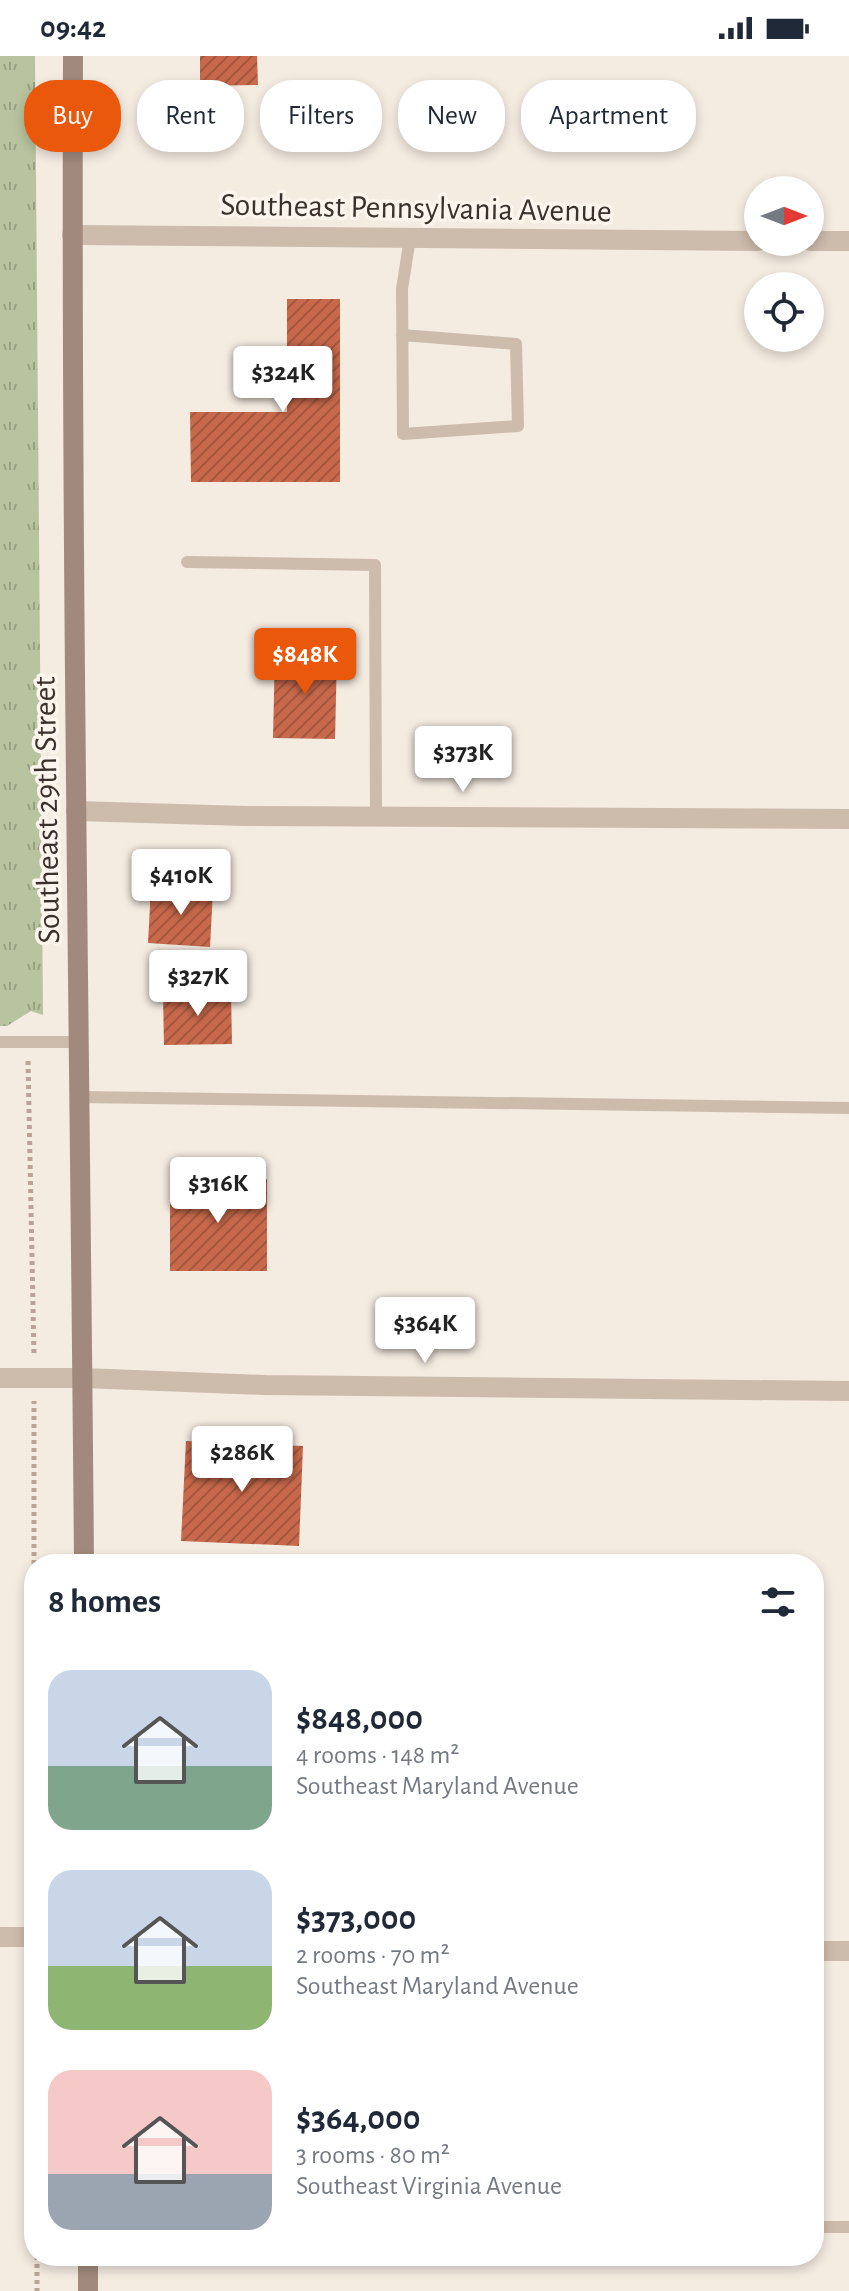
<!DOCTYPE html>
<html lang="en">
<head>
<meta charset="utf-8">
<style>
  :root { --surface:#fff; --page:#f2f2f3; --text:#1f2937; --muted:#747a83; --accent:#ea580c }
  body { margin:0; font-family:"Alegreya Sans",sans-serif; background:var(--page); color:var(--text); height:100vh; display:flex; flex-direction:column; font-size:30px; white-space:nowrap }
  * { box-sizing:border-box; margin:0 }
  p { font-size:26px; color:var(--muted) }
  .icon { flex:none; width:44px; height:44px; fill:none; stroke:currentColor; stroke-width:2; stroke-linecap:round; stroke-linejoin:round }
  .map { position:relative; flex:1; overflow:hidden }
  .details { position:absolute; left:24px; top:1498px; width:800px; height:712px; display:flex; flex-direction:column; background:var(--surface); border-radius:32px; box-shadow:0 4px 12px #0003 }
  .details>* { flex:none }
  .top-card { position:absolute; left:24px; top:24px; width:802px; height:72px; display:flex; gap:16px }
  .needle { width:52px; rotate:90deg }
  .fabs { position:absolute; left:744px; top:120px; display:grid; gap:16px }
  .fabs a { display:grid; place-items:center; width:80px; height:80px; border-radius:50%; background:var(--surface); box-shadow:0 4px 12px #0003; font-size:40px }
  .price { position:absolute; translate:-50% -68px; padding:0 18px; border-radius:8px; background:#fff; color:#222; font-size:26px; line-height:52px; filter:drop-shadow(0 2px 4px #0008) }
  .price::after { content:''; position:absolute; left:50%; top:48px; width:24px; height:18px; margin-left:-12px; background:inherit; clip-path:polygon(0 0,100% 0,50% 100%) }
  .price.selected { background:var(--accent); color:#fff }
  ul { padding:0; list-style:none }
  li { display:flex; align-items:center; gap:24px; height:200px; padding:0 24px }
  li span { display:grid; place-items:center; flex:none; width:224px; height:160px; border-radius:24px; color:#555 }
  li>.icon { margin-inline-start:auto }
  span .icon { width:96px; height:96px; fill:#fffc; stroke-width:1 }
  li b { font-size:34px }
  h2 { display:flex; justify-content:space-between; align-items:center; height:96px; padding:0 24px; font-size:34px }
  .chip { padding:0 28px; border-radius:32px; background:var(--surface); box-shadow:0 4px 12px #0003; font-size:28px; line-height:72px }
  .chip.selected { background:var(--accent); color:#fff }
  .status { display:flex; justify-content:space-between; align-items:center; height:56px; padding:0 40px; background:var(--surface); direction:ltr }
  .status svg { height:22px; fill:currentColor }
  .map>svg:first-child { display:block }
  .grass { fill:url(#grass-tufts) }
  .building { fill:url(#building-hatch) }
  .lines { fill:none; stroke-linecap:round; stroke-linejoin:round }
  .path { stroke:#b9a596; stroke-width:5; stroke-dasharray:4 4; stroke-linecap:butt }
  .lane { stroke:#cdbbac; stroke-width:12 }
  .street { stroke:#cdbbac; stroke-width:20 }
  .secondary { stroke:#a18a7d; stroke-width:20 }
  .labels { text-anchor:middle; dominant-baseline:central; stroke-width:7; stroke-linejoin:round; paint-order:stroke }
  .street-label { font-size:32px; fill:#3b302b; stroke:#fbf5ee }
</style>
</head>
<body>
<div class="status"><b>09:42</b><svg viewBox="0 0 49 12"><path d="M0 12V9h3v3zM5 12V6h3v6zM10 12V3h3v9zM15 12V0h3v12zM26 1h20v11H26zM47 4h2v5h-2z"/></svg></div>
<div class="map">
<svg width="849" height="2235" viewBox="0 0 849 2235">
  <defs>
    <pattern id="grass-tufts" width="24" height="20" patternUnits="userSpaceOnUse" patternTransform="scale(2)"><rect width="24" height="20" fill="#b8c4a0"/><path d="M3 7l-1-3M5 7V3M7 7l1-3M15 17l-1-3M17 17v-4M19 17l1-3" fill="none" stroke="#97a083"/></pattern>
    <pattern id="building-hatch" width="6" height="6" patternUnits="userSpaceOnUse" patternTransform="scale(2)"><rect width="6" height="6" fill="#c8694b"/><path d="M-1 1l2-2M0 6l6-6M5 7l2-2" fill="none" stroke="#a4573f"/></pattern>
  </defs>
  <rect width="100%" height="100%" fill="#f4ebe1"/>
  <path class="grass" d="M0 0H35L43 959 31 955 7 970H0Z"/>
  <g class="building">
    <path d="M200 0H257L258 29 200 30Z"/>
    <path d="M287 243H340V426H191L190 356H287Z"/>
    <path d="M275 596 337 598 335 683 273 682Z"/>
    <path d="M151 831 213 834 210 891 148 887Z"/>
    <path d="M231 936 232 988 164 989 163 937Z"/>
    <rect x="170" y="1123" width="97" height="92"/>
    <path d="M186 1385 303 1390 299 1490 181 1485Z"/>
  </g>
  <g class="lines">
    <g class="path">
      <path d="M28 1005 34 1299"/>
      <path d="M34 1508V1345"/>
      <path d="M34 1533V1589"/>
      <path d="M37 2200V2235"/>
    </g>
    <g class="lane">
      <path d="M402 279 516 288 518 370 403 378 402 233 410 182"/>
      <path d="M187 506 375 509 376 759"/>
      <path d="M0 986H80"/>
      <path d="M80 1041 849 1052"/>
      <path d="M814 2171H849"/>
    </g>
    <g class="street">
      <path d="M72 179 758 185"/>
      <path d="M810 185H849"/>
      <path d="M76 755 245 760 849 763"/>
      <path d="M0 1322H83L265 1329 849 1335"/>
      <path d="M0 1881H34"/>
      <path d="M814 1895H849"/>
    </g>
    <g class="secondary">
      <path d="M73 0C71 503 80 1005 84 1508"/>
      <path d="M88 2235V2200"/>
    </g>
  </g>
  <g class="labels">
    <g class="street-label">
      <text transform="translate(416 152) rotate(1)">Southeast Pennsylvania Avenue</text>
      <text transform="translate(47 754) rotate(-91)">Southeast 29th Street</text>
    </g>
  </g>
</svg>
<div class="fabs">
<a><svg class="needle" viewBox="-14 -14 28 28"><path d="M0-13l5 13h-10z" fill="#e53935"/><path d="M0 13l5-13h-10z" fill="#747a83"/></svg></a>
<a><svg class="icon" aria-label="locate" viewBox="0 0 24 24"><circle cx="12" cy="12" r="6"/><path d="M12 2v4M12 18v4M2 12h4M18 12h4"/></svg></a>
</div>
<b class="price" style="left:283px;top:358px">$324K</b>
<b class="price selected" style="left:305px;top:640px">$848K</b>
<b class="price" style="left:463px;top:738px">$373K</b>
<b class="price" style="left:181px;top:861px">$410K</b>
<b class="price" style="left:198px;top:962px">$327K</b>
<b class="price" style="left:218px;top:1169px">$316K</b>
<b class="price" style="left:425px;top:1309px">$364K</b>
<b class="price" style="left:242px;top:1438px">$286K</b>
<div class="top-card">
<a class="chip selected">Buy</a>
<a class="chip">Rent</a>
<a class="chip">Filters</a>
<a class="chip">New</a>
<a class="chip">Apartment</a>
</div>
<section class="details">
<h2>8 homes<svg class="icon" aria-label="filters" viewBox="0 0 24 24"><path d="M4 7h16M4 17h16"/><circle cx="9" cy="7" r="2"/><circle cx="15" cy="17" r="2"/></svg></h2>
<ul>
<li><span style="background:linear-gradient(#c9d6e8 60%,#7fa58c 0)"><svg class="icon" aria-label="home" viewBox="0 0 24 24"><path d="M3 11l9-7 9 7M6 9v11h12V9"/></svg></span><div><b>$848,000</b><p>4 rooms · 148 m²</p><p>Southeast Maryland Avenue</p></div></li>
<li><span style="background:linear-gradient(#c9d6e8 60%,#8fb573 0)"><svg class="icon" aria-label="home" viewBox="0 0 24 24"><path d="M3 11l9-7 9 7M6 9v11h12V9"/></svg></span><div><b>$373,000</b><p>2 rooms · 70 m²</p><p>Southeast Maryland Avenue</p></div></li>
<li><span style="background:linear-gradient(#f6c9c9 65%,#9aa5b1 0)"><svg class="icon" aria-label="home" viewBox="0 0 24 24"><path d="M3 11l9-7 9 7M6 9v11h12V9"/></svg></span><div><b>$364,000</b><p>3 rooms · 80 m²</p><p>Southeast Virginia Avenue</p></div></li>
</ul>
</section>
</div>
</body>
</html>
